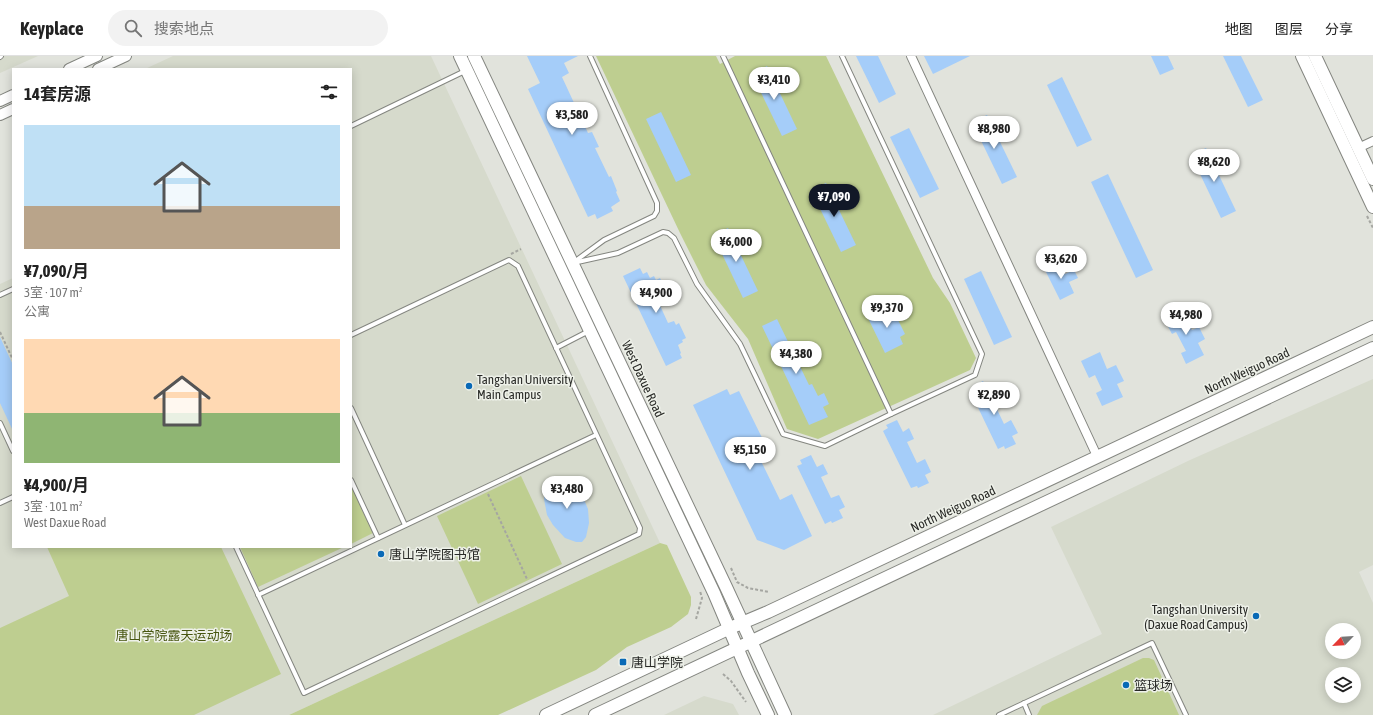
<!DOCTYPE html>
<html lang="zh">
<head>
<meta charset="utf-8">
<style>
  :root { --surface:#fff; --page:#f2f2f2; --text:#222; --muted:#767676; --line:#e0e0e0; --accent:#111827 }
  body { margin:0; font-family:"Asap Condensed","Noto Sans SC",sans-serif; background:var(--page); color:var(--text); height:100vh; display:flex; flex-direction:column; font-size:15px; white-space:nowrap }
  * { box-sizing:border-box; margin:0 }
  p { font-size:13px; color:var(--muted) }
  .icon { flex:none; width:22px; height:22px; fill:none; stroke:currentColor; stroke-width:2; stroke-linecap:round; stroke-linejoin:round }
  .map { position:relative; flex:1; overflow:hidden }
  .details { position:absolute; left:12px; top:12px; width:340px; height:480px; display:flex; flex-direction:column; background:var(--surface); border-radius:0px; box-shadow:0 2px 10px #0003 }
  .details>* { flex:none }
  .needle { width:26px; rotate:245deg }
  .buttons { position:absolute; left:1325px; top:567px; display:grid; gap:8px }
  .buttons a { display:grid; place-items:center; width:36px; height:36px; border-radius:50%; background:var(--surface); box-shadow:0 2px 10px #0003; font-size:20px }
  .price { position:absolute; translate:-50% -34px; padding:0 9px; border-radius:14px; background:#fff; color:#222; font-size:13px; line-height:26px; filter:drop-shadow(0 1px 2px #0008) }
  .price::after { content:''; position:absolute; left:50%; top:24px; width:12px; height:9px; margin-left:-6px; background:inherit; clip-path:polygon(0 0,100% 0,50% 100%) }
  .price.on { background:var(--accent); color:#fff }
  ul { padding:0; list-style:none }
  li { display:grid; align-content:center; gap:8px; height:212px; padding:0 12px }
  li span { display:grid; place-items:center; height:124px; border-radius:0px; color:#555 }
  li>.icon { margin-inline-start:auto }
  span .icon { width:72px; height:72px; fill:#fffc; stroke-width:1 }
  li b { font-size:17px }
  h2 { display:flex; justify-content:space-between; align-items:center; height:48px; padding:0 12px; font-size:17px }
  header { display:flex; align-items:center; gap:24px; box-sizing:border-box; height:56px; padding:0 20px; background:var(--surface); border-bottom:1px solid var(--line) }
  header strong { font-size:19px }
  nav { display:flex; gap:22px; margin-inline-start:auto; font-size:14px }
  .search { width:280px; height:36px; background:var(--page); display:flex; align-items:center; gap:10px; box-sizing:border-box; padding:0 14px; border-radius:22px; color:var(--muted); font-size:15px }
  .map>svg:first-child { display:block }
  .built { fill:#d6dacc; fill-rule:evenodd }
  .green { fill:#bece90 }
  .building { fill:#a5cdf9 }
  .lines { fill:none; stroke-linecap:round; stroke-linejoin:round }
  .service-casing { stroke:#848680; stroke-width:6 }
  .minor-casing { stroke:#848680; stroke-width:10 }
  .tertiary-casing { stroke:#848680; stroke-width:12 }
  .secondary-casing { stroke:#848680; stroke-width:14 }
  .path { stroke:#a5a6a1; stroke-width:2; stroke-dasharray:3 2; stroke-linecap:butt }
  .service { stroke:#fff; stroke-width:4 }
  .minor { stroke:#fff; stroke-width:8 }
  .tertiary { stroke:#fff; stroke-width:10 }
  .secondary { stroke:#fff; stroke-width:12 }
  .poi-dot { fill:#0969b6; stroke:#eef1e9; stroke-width:1.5 }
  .labels { text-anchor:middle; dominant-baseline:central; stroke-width:3; stroke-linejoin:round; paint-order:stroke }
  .street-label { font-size:13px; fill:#292a27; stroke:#eef1e9 }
  .poi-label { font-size:13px; fill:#292a27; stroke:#eef1e9; text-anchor:start }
  .park-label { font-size:13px; fill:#485610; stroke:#eef1e9 }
</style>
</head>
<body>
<header>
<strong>Keyplace</strong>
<div class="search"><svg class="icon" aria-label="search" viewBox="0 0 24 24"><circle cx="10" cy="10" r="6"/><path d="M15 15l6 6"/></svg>搜索地点</div>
<nav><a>地图</a><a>图层</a><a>分享</a></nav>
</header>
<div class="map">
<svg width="1373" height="659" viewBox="0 0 1373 659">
  <rect width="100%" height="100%" fill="#e1e3dc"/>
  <g class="built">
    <path d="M0 0H38L0 17Z"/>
    <path d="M173 0H431L660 487 289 659H0V228L13 222V491H351V13H145Z"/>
    <path d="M1373 323V509L1359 516 1373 547V659H933L1102 578 1051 471 1190 404ZM1332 574H1354V596H1332ZM1332 618H1354V640H1332Z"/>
    <path d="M704 640 733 648 739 659H664Z"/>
  </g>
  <g class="green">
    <path d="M596 0H716L720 8 735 0H826L933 222 950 247 976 302 970 314 818 383 787 373 748 283 706 229 680 177Z"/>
    <path d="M521 420 562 508 478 548 437 460Z"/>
    <path d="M351 429 373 477 351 488Z"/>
    <path d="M660 487 667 489 691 541V549L688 558 671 571 627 591 596 614 498 659H289Z"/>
    <path d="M47 491H221L281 618 194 659H0V572L69 540Z"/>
    <path d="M240 491H344L258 531Z"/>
    <path d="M1143 602H1149L1154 604 1179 659H1037L1042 650Z"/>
  </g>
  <g class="building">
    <path d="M527 0H578L564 7 569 17 562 21 588 77 592 76 599 91 595 92 609 121 611 120 617 135 616 136 620 145 611 151 613 155 597 163 595 158 588 161 528 33 540 27Z"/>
    <path d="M856 0H878L896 38 879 47Z"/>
    <path d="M924 0H970L933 18Z"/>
    <path d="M1151 0H1168L1174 13 1160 19Z"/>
    <path d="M1223 0H1241L1263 44 1248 51Z"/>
    <path d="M767 10 797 73 782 80 752 18Z"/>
    <path d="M1062 21 1092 84 1077 91 1047 29Z"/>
    <path d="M661 56 691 119 676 126 646 63Z"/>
    <path d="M987 59 1017 121 1002 128 972 66Z"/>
    <path d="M909 72 939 133 920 142 890 81Z"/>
    <path d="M1206 92 1236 155 1221 162 1191 99Z"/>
    <path d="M1108 118 1153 214 1136 222 1091 126Z"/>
    <path d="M826 127 856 189 841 196 811 134Z"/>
    <path d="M728 172 758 235 743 242 713 179Z"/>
    <path d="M1059 205 1065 218 1074 214 1078 222 1069 226 1074 237 1060 244 1044 212Z"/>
    <path d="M640 212 643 218 647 216 650 222 654 220 656 224 660 222 667 238 663 239 665 242 658 245 668 267 674 265 676 269 679 267 686 282 682 284 683 286 678 289 681 297 680 298 682 302 666 310 623 220Z"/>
    <path d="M981 215 1012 281 994 289 964 223Z"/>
    <path d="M877 253 879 257 886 253 889 258 894 256 905 278 900 281 903 288 885 297 866 258Z"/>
    <path d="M1182 254 1192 274 1199 271 1205 283 1198 287 1204 299 1186 308 1181 297 1186 295 1176 276 1172 278 1164 263Z"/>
    <path d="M777 263 809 329 812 328 818 340 824 337 829 348 823 351 828 361 809 369 762 270Z"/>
    <path d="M0 281 13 309V375L0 347Z"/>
    <path d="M1100 296 1107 313 1116 309 1124 325 1117 328 1123 341 1102 350 1096 337 1102 334 1095 319 1089 322 1081 305Z"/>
    <path d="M983 325 989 336 996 333 1001 343 994 347 1004 368 1011 364 1018 377 1012 380 1016 388 1005 393 1004 390 998 393 970 335 974 333 973 330Z"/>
    <path d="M727 333 730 339 739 335 770 398 760 403 780 444 792 438 812 480 784 494 757 484 693 349Z"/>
    <path d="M897 364 903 376 909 372 914 383 907 386 917 407 925 403 931 416 925 419 929 427 918 432 917 430 911 432 883 375 888 372 886 369Z"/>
    <path d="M811 399 817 411 823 408 828 418 821 421 831 442 839 439 845 451 839 454 843 462 832 467 831 465 825 468 797 410 802 408 800 404Z"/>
    <path d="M556 421 564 423 573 429 578 435 585 446 588 453 589 467 586 481 582 486H576L565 482 553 469 547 459 544 443 546 431 548 425Z"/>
  </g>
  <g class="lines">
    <g class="service-casing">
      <g id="service">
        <path d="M723 0 891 358"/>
        <path d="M0 1 1 0"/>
        <path d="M351 70 465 15"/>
        <path d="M574 206 604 184 654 160 657 155V147L590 0"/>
        <path d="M573 207 618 197 663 176 668 177 674 182 697 228 740 288 783 378 825 390 891 358 975 319 982 298 842 0"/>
        <path d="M0 239 13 233"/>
        <path d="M556 292 589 275"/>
        <path d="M351 352 405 469"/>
        <path d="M0 367 13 395"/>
        <path d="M351 424 378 482"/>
        <path d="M0 447 13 441"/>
        <path d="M236 491 304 637 639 478 640 472 518 210 509 204 351 279"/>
        <path d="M258 539 596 379"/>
        <path d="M1024 647 1029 659"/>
        <path d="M999 659 1152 587 1186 659"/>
      </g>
    </g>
    <g class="minor-casing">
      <g id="minor">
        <path d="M911 0 1097 400"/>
        <path d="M1358 92 1373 85"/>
      </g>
    </g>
    <g class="tertiary-casing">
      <g id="tertiary">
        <path d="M69 13 97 0"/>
        <path d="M98 13 126 0"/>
        <path d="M0 45 13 39"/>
        <path d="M0 59 13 53"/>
      </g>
    </g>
    <g class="secondary-casing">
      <g id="secondary">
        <path d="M460 0 714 537 748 617 768 659"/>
        <path d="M474 0 726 531 785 659"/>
        <path d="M1302 0 1373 151"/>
        <path d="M1315 0 1373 123"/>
        <path d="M546 659 730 572 768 556 1373 271"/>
        <path d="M595 659 1373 292"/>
      </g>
    </g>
    <g class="path">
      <path d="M1367 160 1373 172"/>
      <path d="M511 198 521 193"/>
      <path d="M0 276 13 304"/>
      <path d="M488 438 527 523"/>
      <path d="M731 512 737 526 748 532 769 536"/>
      <path d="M696 563 702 542 700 535"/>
      <path d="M723 618 731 625 746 646"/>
    </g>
    <use href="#service" class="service"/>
    <use href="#minor" class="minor"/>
    <use href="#tertiary" class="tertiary"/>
    <use href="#secondary" class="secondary"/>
  </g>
  <g class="poi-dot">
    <circle cx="469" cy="330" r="4"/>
    <circle cx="381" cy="498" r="4"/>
    <circle cx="1256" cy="560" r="4"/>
    <rect x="619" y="602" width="8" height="8" rx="2"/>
    <circle cx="1126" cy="629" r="4"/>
  </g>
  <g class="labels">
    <g class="street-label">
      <text transform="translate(1247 315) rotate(-25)">North Weiguo Road</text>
      <text transform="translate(643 323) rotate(65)">West Daxue Road</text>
      <text transform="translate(953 453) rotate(-25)">North Weiguo Road</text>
    </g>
    <g class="poi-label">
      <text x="477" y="323">Tangshan University<tspan x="477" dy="15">Main Campus</tspan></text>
      <text x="389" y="498">唐山学院图书馆</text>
      <text x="1248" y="553" text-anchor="end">Tangshan University<tspan x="1248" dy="15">(Daxue Road Campus)</tspan></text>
      <text x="631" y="606">唐山学院</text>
      <text x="1134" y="629">篮球场</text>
    </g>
    <g class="park-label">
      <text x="174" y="579">唐山学院露天运动场</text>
    </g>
  </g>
</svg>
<div class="buttons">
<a><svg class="needle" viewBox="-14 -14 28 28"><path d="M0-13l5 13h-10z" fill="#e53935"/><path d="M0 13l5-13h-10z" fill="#767676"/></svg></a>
<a><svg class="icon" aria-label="layers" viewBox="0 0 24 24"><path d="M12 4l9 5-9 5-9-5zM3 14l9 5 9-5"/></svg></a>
</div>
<b class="price" style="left:774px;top:45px">¥3,410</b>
<b class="price" style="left:572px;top:80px">¥3,580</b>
<b class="price" style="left:994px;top:94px">¥8,980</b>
<b class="price" style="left:1214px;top:127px">¥8,620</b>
<b class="price on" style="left:834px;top:162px">¥7,090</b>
<b class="price" style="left:736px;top:207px">¥6,000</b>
<b class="price" style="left:1061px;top:224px">¥3,620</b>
<b class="price" style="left:656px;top:258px">¥4,900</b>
<b class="price" style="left:887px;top:273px">¥9,370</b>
<b class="price" style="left:1186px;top:280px">¥4,980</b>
<b class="price" style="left:796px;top:319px">¥4,380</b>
<b class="price" style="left:994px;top:360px">¥2,890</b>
<b class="price" style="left:750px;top:415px">¥5,150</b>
<b class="price" style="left:567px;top:454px">¥3,480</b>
<section class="details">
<h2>14套房源<svg class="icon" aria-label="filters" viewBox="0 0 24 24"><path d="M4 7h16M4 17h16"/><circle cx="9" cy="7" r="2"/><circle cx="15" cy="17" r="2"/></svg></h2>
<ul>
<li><span style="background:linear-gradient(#bfe0f5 65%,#b9a48a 0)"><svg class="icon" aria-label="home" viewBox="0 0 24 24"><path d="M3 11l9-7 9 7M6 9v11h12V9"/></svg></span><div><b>¥7,090/月</b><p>3室 · 107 m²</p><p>公寓</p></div></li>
<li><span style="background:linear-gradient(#ffd9b3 60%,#8fb573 0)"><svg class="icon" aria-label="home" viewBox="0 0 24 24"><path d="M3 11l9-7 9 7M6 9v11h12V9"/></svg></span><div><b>¥4,900/月</b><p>3室 · 101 m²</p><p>West Daxue Road</p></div></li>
</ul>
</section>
</div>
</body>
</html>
